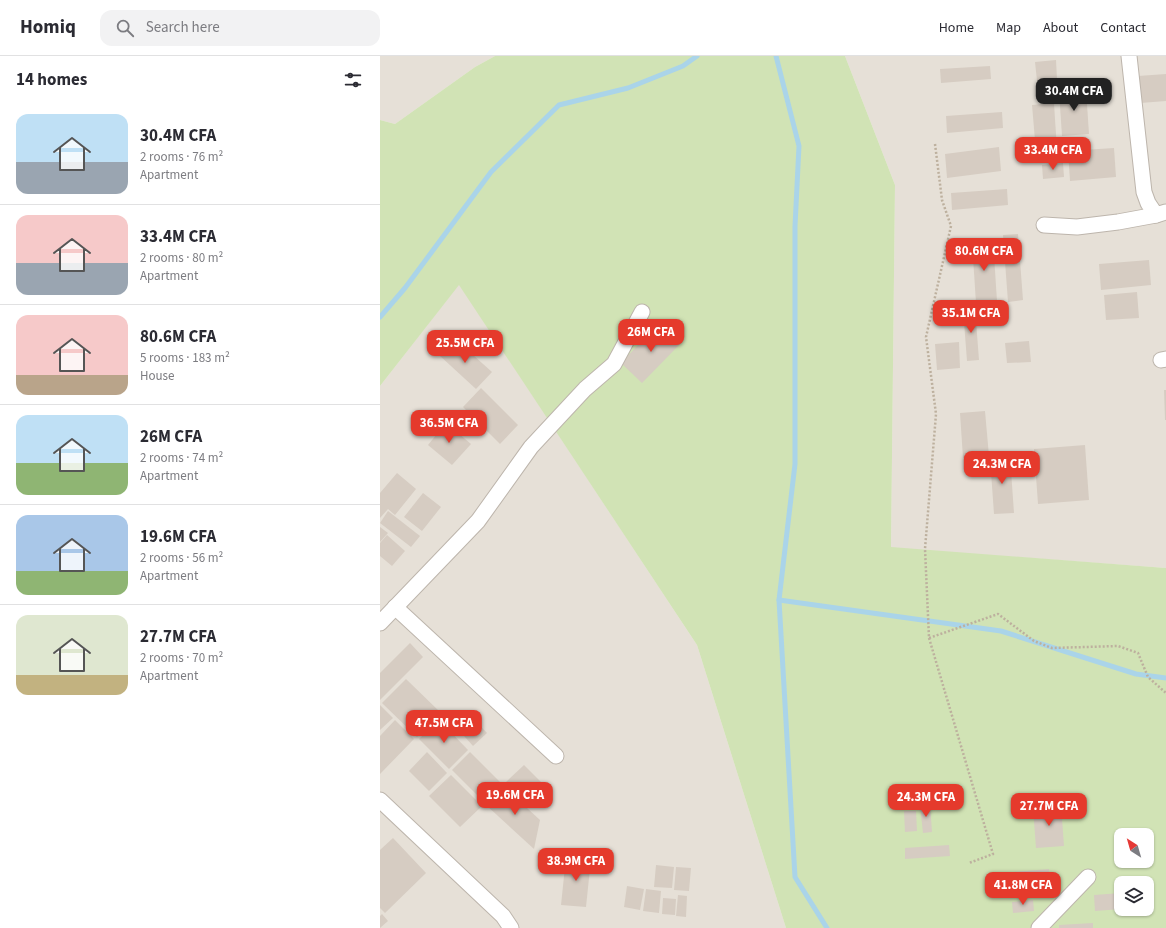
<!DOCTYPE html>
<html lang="en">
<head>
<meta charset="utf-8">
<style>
  :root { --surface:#fff; --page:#f2f2f3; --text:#2b2b33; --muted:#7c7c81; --line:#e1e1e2; --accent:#e53a2c }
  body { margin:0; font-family:"Source Sans 3",sans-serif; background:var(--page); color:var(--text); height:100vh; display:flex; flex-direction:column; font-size:15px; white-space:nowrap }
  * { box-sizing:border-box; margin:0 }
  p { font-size:13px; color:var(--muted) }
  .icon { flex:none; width:22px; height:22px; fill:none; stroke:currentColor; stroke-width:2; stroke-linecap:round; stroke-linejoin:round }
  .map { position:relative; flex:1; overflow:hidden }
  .drawer { display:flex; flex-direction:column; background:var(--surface); width:380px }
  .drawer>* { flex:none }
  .needle { width:26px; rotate:323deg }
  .buttons { position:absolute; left:734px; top:772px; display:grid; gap:8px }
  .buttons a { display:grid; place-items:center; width:40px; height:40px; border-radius:8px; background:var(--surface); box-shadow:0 1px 3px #0004; font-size:20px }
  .price { position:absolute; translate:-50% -34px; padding:0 9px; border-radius:8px; background:var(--accent); color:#fff; font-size:13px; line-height:26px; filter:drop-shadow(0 1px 2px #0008) }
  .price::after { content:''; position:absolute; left:50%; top:24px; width:12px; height:9px; margin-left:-6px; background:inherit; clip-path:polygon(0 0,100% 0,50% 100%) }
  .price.current { background:#222; color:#fff }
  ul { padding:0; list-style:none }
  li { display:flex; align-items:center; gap:12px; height:100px; padding:0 16px }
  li+li { border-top:1px solid var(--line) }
  li span { display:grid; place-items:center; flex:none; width:112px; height:80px; border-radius:12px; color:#555 }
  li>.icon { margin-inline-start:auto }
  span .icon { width:48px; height:48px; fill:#fffc; stroke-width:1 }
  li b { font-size:17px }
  h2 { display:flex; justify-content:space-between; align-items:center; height:48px; padding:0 16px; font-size:17px }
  header { display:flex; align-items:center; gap:24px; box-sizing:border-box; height:56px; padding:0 20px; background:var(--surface); border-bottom:1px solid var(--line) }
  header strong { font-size:19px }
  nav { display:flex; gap:22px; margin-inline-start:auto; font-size:14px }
  .search { width:280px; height:36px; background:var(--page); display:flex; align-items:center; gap:10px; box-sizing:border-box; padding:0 14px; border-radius:12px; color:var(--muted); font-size:15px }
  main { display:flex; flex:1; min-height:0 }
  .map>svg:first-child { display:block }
  .residential { fill:#e6e0d7 }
  .green { fill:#d1e3b5; fill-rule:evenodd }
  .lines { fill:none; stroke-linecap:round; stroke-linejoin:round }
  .stream { stroke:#aad4e9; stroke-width:5 }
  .building { fill:#d6ccc2 }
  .minor-casing { stroke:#bdb5ac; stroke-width:17 }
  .path { stroke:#bdb09e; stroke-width:2.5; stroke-dasharray:2 2; stroke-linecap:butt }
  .minor { stroke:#fff; stroke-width:15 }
</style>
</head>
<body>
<header>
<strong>Homiq</strong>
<div class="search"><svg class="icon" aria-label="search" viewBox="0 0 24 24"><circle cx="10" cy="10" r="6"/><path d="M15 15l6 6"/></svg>Search here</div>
<nav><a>Home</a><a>Map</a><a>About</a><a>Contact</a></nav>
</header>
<main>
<section class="drawer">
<h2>14 homes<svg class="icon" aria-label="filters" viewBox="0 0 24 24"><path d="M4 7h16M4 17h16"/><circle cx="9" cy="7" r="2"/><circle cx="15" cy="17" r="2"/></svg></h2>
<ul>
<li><span style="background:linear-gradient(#bfe0f5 60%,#9aa5b1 0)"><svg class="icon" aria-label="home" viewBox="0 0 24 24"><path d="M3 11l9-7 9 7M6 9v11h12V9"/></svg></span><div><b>30.4M CFA</b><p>2 rooms · 76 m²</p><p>Apartment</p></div></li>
<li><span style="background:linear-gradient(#f6c9c9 60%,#9aa5b1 0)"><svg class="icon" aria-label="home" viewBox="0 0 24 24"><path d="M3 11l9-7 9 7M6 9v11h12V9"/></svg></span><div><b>33.4M CFA</b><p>2 rooms · 80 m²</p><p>Apartment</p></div></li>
<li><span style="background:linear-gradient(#f6c9c9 75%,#b9a48a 0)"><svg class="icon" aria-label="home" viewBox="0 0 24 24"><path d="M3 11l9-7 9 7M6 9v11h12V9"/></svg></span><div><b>80.6M CFA</b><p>5 rooms · 183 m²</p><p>House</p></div></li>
<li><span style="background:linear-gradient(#bfe0f5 60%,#8fb573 0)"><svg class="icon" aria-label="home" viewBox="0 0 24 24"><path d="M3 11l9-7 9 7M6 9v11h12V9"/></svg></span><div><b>26M CFA</b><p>2 rooms · 74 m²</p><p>Apartment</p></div></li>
<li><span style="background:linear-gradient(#a9c7e8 70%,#8fb573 0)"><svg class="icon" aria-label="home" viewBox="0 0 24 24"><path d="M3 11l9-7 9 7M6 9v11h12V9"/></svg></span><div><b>19.6M CFA</b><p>2 rooms · 56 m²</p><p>Apartment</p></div></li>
<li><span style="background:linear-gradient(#dfe7d0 75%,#c2b280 0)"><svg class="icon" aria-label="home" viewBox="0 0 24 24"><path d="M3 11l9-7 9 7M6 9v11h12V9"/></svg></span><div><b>27.7M CFA</b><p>2 rooms · 70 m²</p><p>Apartment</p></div></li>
</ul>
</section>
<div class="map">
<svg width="786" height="872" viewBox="0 0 786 872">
  <rect width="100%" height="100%" fill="#f2eee8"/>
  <g class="residential">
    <path d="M0 0H115L95 11 15 68 0 64Z"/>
    <path d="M465 0H786V512L511 492 515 129Z"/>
    <path d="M79 228 317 589 406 872H0V330Z"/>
  </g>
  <path class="green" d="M115 0H465L515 129 511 491 786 512V872H406L317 589 79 229 0 330V64L15 68 95 11ZM741 779H767V805H741ZM741 827H767V853H741Z"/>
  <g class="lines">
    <g class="stream">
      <path d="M396 0 419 90 415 170V408L399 544 415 821 447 872"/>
      <path d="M0 261 25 232 111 116 179 49 248 32 303 10 317 0"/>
      <path d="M399 544 621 575 756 618 786 622"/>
    </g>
  </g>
  <g class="building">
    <path d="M676 4 677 23 657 25 655 6Z"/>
    <path d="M610 10 611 23 561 27 560 13Z"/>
    <path d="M786 18V45L760 47 758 20Z"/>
    <path d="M706 33 709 78 682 80 679 35Z"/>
    <path d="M674 47 677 94 656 96 652 49Z"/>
    <path d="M622 56 623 72 567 77 566 60Z"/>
    <path d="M619 91 621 115 567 122 565 98Z"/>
    <path d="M734 92 736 121 690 125 688 95Z"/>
    <path d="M683 107 684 121 663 123 662 109Z"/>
    <path d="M627 133 628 149 572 154 571 137Z"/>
    <path d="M638 178 643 244 628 246 623 179Z"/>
    <path d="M613 184 617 245 596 247 592 186Z"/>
    <path d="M769 204 771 229 721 234 719 208Z"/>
    <path d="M757 236 759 262 726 264 724 239Z"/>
    <path d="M595 252 599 304 587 305 583 253Z"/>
    <path d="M280 266 301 287 262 327 241 307Z"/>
    <path d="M74 282 112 316 96 333 59 299Z"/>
    <path d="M649 285 651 306 627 307 625 287Z"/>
    <path d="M579 286 580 312 557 314 555 288Z"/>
    <path d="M101 332 138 369 120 388 83 351Z"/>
    <path d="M784 334H786V364H785Z"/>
    <path d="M605 355 609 400 583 402 580 357Z"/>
    <path d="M66 367 91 388 72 409 48 389Z"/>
    <path d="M705 389 709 444 658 448 654 393Z"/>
    <path d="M630 400 634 457 614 458 610 402Z"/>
    <path d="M17 417 36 433 15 459 8 453 0 462V437Z"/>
    <path d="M43 437 61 451 42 475 24 461Z"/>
    <path d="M8 455 40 480 31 491 0 467Z"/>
    <path d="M0 471 8 477 0 486Z"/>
    <path d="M7 479 25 495 12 510 0 500V487Z"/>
    <path d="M30 587 43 601 0 644V617Z"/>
    <path d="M26 623 61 657 37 681 2 647Z"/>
    <path d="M0 649 13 662 0 674Z"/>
    <path d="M89 658 107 677 93 690 76 671Z"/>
    <path d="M15 664 34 683 0 718V680Z"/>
    <path d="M59 664 88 694 69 713 39 683Z"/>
    <path d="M47 696 67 717 49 735 29 715Z"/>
    <path d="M90 696 121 727 103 745 72 714Z"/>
    <path d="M144 709 164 729 146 746 126 726Z"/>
    <path d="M71 719 102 750 80 771 49 740Z"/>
    <path d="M123 730 160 764 154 793 106 749Z"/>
    <path d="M550 748 552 776 543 777 540 749Z"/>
    <path d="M681 749 684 790 656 792 653 752Z"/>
    <path d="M524 755H536L537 775 525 776Z"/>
    <path d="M13 782 46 817 5 857 0 852V794Z"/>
    <path d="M569 789 570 800 525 803V792Z"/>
    <path d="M186 801 211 803 206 851 181 849Z"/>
    <path d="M276 809 294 811 292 832 274 831Z"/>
    <path d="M296 811 311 812 309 835 294 834Z"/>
    <path d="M669 813 670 826 620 831 619 817Z"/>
    <path d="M247 830 264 833 260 854 244 851Z"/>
    <path d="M266 833 281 835 279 857 263 855Z"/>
    <path d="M741 837V853L715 855 714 839Z"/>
    <path d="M298 839 307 840 306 861 296 860Z"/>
    <path d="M283 842 296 843 295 859 282 858Z"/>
    <path d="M653 844 654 855 633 857 632 846Z"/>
    <path d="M2 858 8 865 0 872V860Z"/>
    <path d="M713 867V872H679V869Z"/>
  </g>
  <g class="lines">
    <g class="minor-casing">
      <g id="minor">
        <path d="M749 0 764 136 768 147 776 159 786 156"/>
        <path d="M664 169 697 171 738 166 776 159"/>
        <path d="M781 304 786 303"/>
        <path d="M15 551 176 700"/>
        <path d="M0 567 98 465 151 391 205 333 234 308 262 256"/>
        <path d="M0 744 123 860 131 872"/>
        <path d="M659 872 708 821"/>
      </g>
    </g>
    <g class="path">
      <path d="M555 88 562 144 571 170 546 281 556 358 545 493 549 582 618 558 654 585 672 592 738 590 758 597 768 621 786 637"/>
      <path d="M549 582 613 798 589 807"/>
    </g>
    <use href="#minor" class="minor"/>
  </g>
</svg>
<div class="buttons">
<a><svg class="needle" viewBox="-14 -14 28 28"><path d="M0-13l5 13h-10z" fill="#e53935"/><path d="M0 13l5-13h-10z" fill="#7c7c81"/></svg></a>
<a><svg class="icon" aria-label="layers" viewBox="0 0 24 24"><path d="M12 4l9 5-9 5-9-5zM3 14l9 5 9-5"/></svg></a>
</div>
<b class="price current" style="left:694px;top:56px">30.4M CFA</b>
<b class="price" style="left:673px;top:115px">33.4M CFA</b>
<b class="price" style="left:604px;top:216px">80.6M CFA</b>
<b class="price" style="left:591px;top:278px">35.1M CFA</b>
<b class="price" style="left:271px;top:297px">26M CFA</b>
<b class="price" style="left:85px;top:308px">25.5M CFA</b>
<b class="price" style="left:69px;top:388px">36.5M CFA</b>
<b class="price" style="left:622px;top:429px">24.3M CFA</b>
<b class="price" style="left:64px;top:688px">47.5M CFA</b>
<b class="price" style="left:135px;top:760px">19.6M CFA</b>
<b class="price" style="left:546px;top:762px">24.3M CFA</b>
<b class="price" style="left:669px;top:771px">27.7M CFA</b>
<b class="price" style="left:196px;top:826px">38.9M CFA</b>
<b class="price" style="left:643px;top:850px">41.8M CFA</b>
</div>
</main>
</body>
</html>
